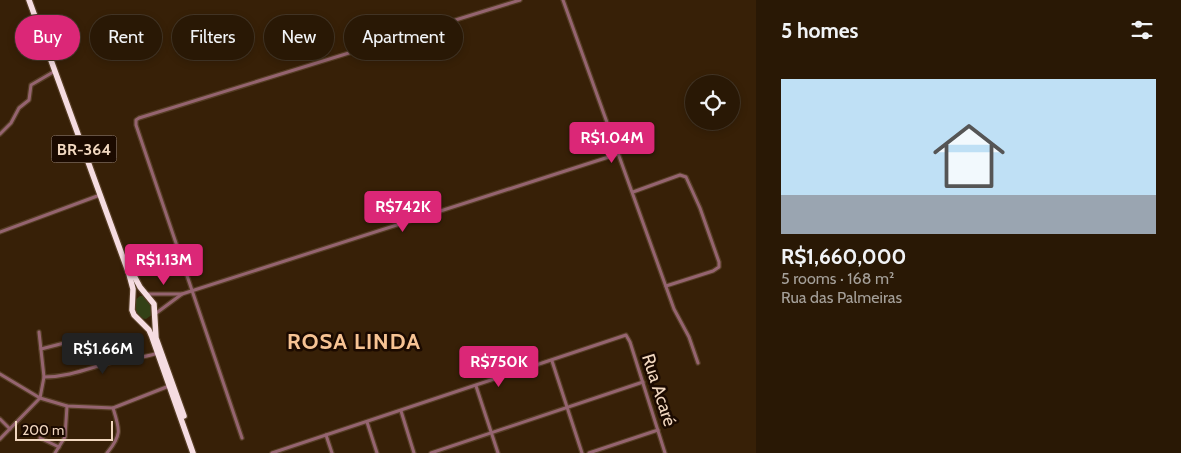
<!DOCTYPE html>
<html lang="en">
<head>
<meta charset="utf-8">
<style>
  :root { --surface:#291805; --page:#352513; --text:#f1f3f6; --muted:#a5a09a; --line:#453727; --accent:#db2777 }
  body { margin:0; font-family:Cabin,sans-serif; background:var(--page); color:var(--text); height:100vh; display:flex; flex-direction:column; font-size:19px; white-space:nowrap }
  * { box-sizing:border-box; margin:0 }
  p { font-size:16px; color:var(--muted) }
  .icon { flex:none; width:28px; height:28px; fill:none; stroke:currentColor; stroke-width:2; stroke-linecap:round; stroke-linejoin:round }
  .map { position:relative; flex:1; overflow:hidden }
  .panel { display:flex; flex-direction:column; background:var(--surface); width:425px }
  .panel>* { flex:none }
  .guide { position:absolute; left:15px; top:15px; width:475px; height:45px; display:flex; gap:10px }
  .buttons { position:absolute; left:685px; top:75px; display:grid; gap:10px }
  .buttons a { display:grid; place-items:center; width:55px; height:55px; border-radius:50%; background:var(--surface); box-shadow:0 2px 8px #0003,0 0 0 1px var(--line); font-size:25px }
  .scale { position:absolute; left:15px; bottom:12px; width:98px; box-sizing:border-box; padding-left:5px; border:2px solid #f1d7bf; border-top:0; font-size:14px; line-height:18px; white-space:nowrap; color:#f1d7bf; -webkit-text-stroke:4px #1b0a00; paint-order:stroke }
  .price { position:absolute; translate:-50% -42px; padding:0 11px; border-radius:5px; background:var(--accent); color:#fff; font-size:16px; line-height:32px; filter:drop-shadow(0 1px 2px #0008) }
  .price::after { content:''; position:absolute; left:50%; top:30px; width:15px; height:11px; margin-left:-8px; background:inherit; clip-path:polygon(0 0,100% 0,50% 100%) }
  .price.active { background:#222; color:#fff }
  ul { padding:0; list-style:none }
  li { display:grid; align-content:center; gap:10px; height:265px; padding:0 25px }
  li span { display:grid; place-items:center; height:155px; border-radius:0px; color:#555 }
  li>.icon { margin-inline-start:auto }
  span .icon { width:90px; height:90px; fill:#fffc; stroke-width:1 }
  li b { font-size:21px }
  h2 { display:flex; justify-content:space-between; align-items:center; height:60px; padding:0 25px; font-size:21px }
  .pill { padding:0 18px; border-radius:22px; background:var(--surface); box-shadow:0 2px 8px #0003,0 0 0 1px var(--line); font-size:18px; line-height:45px }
  .pill.active { background:var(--accent); color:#fff }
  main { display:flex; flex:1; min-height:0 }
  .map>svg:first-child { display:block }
  .green { fill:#334116 }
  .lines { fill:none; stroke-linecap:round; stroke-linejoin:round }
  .street-casing { stroke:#553d24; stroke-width:5.5 }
  .highway-casing { stroke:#553d24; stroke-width:8 }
  .street { stroke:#956470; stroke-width:3 }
  .highway { stroke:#f5dce1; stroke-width:5.5 }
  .labels { text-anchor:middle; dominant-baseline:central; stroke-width:5; stroke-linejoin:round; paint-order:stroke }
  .shield { fill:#1b0a00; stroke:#b19a86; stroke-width:1 }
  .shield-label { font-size:16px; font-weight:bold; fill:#f1d7bf }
  .street-label { font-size:18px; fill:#f1d7bf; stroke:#1b0a00 }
  .district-label { font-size:22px; font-weight:bold; letter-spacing:1px; fill:#f7c393; stroke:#1b0a00 }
</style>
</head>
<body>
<main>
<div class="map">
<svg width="756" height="453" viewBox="0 0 756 453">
  <rect width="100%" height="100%" fill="#372007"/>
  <path class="green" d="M140 296H143L153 306V314L146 319 139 318 134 311V301Z"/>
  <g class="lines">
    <g class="street-casing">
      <g id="street">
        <path d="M563 0 674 309 689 337 698 363"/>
        <path d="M0 134 11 123 19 108 29 100 31 85 55 71"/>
        <path d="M633 192 680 175 686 177 700 208 719 262V267L713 271 666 286"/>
        <path d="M0 232 100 195"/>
        <path d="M146 294H182L618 154"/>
        <path d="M155 314 182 294"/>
        <path d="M41 349 76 340"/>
        <path d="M552 361 582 453"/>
        <path d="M0 374 40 398 44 377 39 332"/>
        <path d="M44 377C69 377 89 368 112 362 128 359 143 358 158 353"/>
        <path d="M476 386 498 453"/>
        <path d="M401 411 414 453"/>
        <path d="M0 419 10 429"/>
        <path d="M367 422 377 453"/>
        <path d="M326 435 332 453"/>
        <path d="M40 438 59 447"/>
        <path d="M242 438 136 125V120L139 118 520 0"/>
        <path d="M0 439 40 398 67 406 113 408 169 386"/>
        <path d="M55 453 65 437 67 406"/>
        <path d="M107 453C122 435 120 430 113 408"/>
        <path d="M272 453 626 335 630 342 665 453"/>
        <path d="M431 453 643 382"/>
        <path d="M589 453 658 430"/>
      </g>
    </g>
    <g class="highway-casing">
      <g id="highway">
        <path d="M29 0 129 274 133 289 132 310 134 315 149 330 152 337 193 453"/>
        <path d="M132 272 140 287 154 304 156 338 184 416"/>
      </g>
    </g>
    <use href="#street" class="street"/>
    <use href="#highway" class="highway"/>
  </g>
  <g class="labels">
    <rect class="shield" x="51.5" y="135.5" width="65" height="27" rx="4"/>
    <g class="shield-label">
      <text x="84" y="149">BR-364</text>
    </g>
    <g class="street-label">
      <text transform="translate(659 390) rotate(72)">Rua Acaré</text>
    </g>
    <g class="district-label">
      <text x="354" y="341">ROSA LINDA</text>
    </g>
  </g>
</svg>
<div class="buttons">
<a><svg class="icon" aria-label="locate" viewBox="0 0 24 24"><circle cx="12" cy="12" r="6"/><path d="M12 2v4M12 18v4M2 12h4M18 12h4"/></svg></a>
</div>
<div class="scale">200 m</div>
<b class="price" style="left:612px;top:164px">R$1.04M</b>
<b class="price" style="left:403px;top:233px">R$742K</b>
<b class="price" style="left:164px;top:286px">R$1.13M</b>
<b class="price active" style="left:103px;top:375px">R$1.66M</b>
<b class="price" style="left:499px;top:388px">R$750K</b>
<div class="guide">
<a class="pill active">Buy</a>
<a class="pill">Rent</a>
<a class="pill">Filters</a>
<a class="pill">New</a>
<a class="pill">Apartment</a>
</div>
</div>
<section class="panel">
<h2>5 homes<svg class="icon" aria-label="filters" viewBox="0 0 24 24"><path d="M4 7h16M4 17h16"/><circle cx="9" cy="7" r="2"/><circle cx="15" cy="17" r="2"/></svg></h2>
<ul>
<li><span style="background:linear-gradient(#bfe0f5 75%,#9aa5b1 0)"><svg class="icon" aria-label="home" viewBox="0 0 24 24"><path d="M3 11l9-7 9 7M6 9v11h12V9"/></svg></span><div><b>R$1,660,000</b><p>5 rooms · 168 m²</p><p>Rua das Palmeiras</p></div></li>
</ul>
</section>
</main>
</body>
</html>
